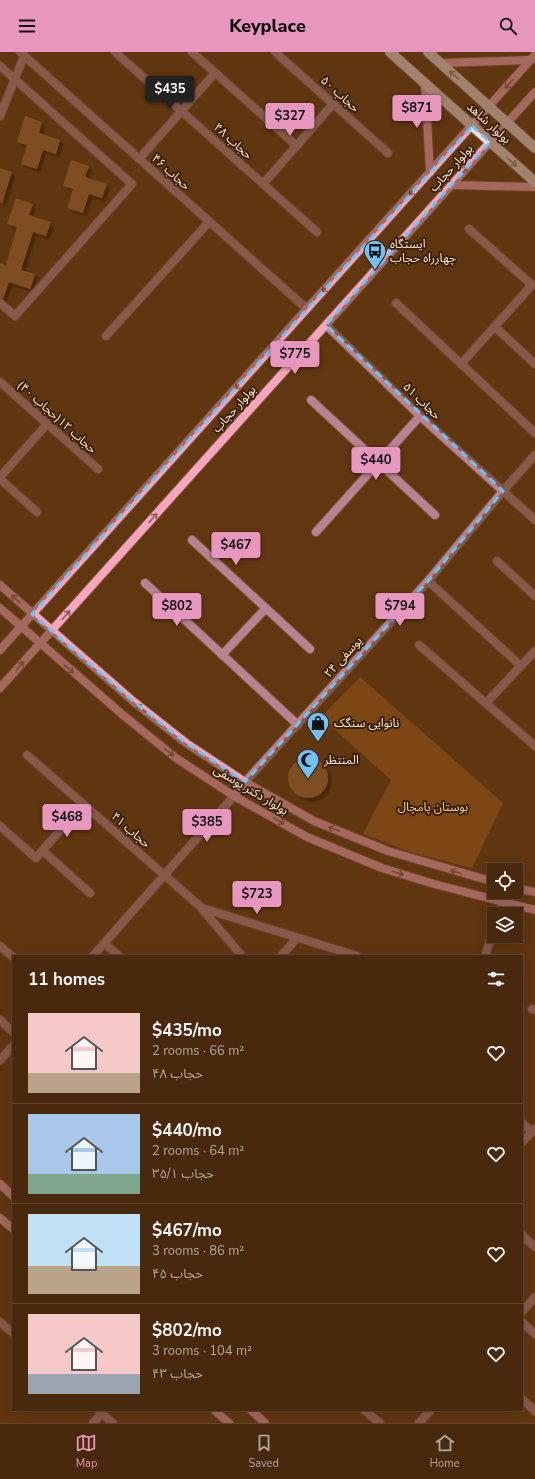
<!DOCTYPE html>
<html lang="en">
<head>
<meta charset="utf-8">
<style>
  :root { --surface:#49290d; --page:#503116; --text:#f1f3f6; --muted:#b1a69d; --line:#61452e; --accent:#e797bd }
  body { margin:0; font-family:"Nunito Sans","Noto Sans Arabic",sans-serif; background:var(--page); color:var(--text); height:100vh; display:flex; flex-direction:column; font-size:15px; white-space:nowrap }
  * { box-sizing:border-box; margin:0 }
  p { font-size:13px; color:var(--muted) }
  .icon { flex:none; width:22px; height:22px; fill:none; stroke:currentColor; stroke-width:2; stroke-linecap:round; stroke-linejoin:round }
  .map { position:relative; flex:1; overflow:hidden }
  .details { position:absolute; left:12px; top:903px; width:511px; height:456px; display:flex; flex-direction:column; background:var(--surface); border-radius:0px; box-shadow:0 4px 16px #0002,0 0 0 1px var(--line) }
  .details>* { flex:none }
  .controls { position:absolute; left:487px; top:811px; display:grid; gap:8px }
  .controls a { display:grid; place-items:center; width:36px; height:36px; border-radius:0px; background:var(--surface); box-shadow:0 4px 16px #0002,0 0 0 1px var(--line); font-size:20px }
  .price { position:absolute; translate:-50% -34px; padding:0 9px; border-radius:4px; background:var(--accent); color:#111; font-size:13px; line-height:26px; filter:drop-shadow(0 1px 2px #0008) }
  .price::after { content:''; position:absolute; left:50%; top:24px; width:12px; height:9px; margin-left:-6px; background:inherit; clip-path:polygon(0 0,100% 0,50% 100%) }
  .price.active { background:#222; color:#fff }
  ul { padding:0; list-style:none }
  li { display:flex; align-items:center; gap:12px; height:100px; padding:0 16px }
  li+li { border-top:1px solid var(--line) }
  li span { display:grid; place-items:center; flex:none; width:112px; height:80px; border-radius:0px; color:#555 }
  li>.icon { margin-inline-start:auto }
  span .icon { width:48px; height:48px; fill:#fffc; stroke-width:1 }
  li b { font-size:17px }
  h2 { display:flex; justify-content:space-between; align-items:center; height:48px; padding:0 16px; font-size:17px }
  header { display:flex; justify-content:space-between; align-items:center; height:52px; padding:0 16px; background:var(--accent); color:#111; font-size:18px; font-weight:800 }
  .menu { display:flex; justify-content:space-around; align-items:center; height:56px; border-top:1px solid var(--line); background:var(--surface); font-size:11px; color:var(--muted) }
  .menu a { display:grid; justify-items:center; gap:2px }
  .menu .active { color:var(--accent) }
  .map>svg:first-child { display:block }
  .green { fill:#a05c1c }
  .building { fill:#a36938; filter:url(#shadow) }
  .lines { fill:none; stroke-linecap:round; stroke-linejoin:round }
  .street-casing { stroke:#7a532f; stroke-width:10 }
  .secondary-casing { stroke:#7a532f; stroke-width:10 }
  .primary-casing { stroke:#7a532f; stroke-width:12 }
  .street { stroke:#b78393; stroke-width:8 }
  .secondary { stroke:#f7a5bf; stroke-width:8 }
  .primary { stroke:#f2dde3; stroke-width:10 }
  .oneway { stroke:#968079 }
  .oneway2 { stroke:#905e5e }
  .marked { fill:none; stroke:#71c1f5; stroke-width:3; stroke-dasharray:8 5; stroke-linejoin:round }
  .labels { text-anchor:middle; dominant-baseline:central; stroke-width:4; stroke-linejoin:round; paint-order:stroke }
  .street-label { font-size:12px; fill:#fde3cf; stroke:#3b230f }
  .poi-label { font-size:12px; fill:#fde3cf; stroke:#3b230f; text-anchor:start }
  .park-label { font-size:12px; fill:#f3c4a0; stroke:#3b230f }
</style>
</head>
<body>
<header><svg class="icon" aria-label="menu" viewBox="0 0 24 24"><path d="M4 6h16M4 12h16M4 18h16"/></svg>Keyplace<svg class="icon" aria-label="search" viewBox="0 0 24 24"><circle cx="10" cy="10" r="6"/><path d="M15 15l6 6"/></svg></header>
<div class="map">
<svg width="535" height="1371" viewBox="0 0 535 1371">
  <defs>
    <filter id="shadow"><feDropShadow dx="3.5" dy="3.5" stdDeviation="1" flood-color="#0009"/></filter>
  </defs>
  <rect width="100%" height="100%" fill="#613711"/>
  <path class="green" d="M360 625 503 751 472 816 413 801 363 782 391 728 321 665Z"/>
  <g class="building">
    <path d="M25 64 42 70 39 81 60 88 56 102 43 98 37 117 21 112 27 93 17 90Z"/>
    <path d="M71 108 89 114 85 125 107 132 102 146 89 142 83 161 67 156 73 137 63 134Z"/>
    <path d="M0 116 12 120 2 151 0 150Z"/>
    <path d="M16 146 33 152 29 163 51 170 46 184 33 180 21 218 35 222 30 237 9 230 3 247 0 246V211L6 213 17 175 7 172Z"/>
    <circle cx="308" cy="726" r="20"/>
  </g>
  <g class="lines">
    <g class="street-casing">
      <g id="street">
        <path d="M20 0 307 257"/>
        <path d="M115 0 317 180"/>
        <path d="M192 0 297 94"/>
        <path d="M275 0 388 101"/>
        <path d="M0 14 132 132 15 264 0 251"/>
        <path d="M0 64 24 4"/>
        <path d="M139 107 215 21"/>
        <path d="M263 132 333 52"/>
        <path d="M396 251 535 381"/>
        <path d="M326 273 420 364 535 468"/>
        <path d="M495 275 535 312"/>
        <path d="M106 284 209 170"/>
        <path d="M461 312 532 233 469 177"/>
        <path d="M0 330 98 417"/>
        <path d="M311 348 435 463"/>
        <path d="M0 425 47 372"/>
        <path d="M0 427 37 460"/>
        <path d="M316 480 420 364"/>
        <path d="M192 488 310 597"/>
        <path d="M497 509 535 544"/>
        <path d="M428 529 521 614"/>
        <path d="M145 531 298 673"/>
        <path d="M419 593 535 694"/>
        <path d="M222 603 266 556"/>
        <path d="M486 651 535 599"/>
        <path d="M27 703 202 856 357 904"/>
        <path d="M245 730 428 529 503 439 535 403"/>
        <path d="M0 774 36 806 83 752"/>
        <path d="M43 799 90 841"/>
        <path d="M202 857 242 904"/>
        <path d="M499 862 503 850"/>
        <path d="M105 892 119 904"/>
        <path d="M0 894 13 905"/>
        <path d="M93 904 234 744"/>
        <path d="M281 904 297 886"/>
        <path d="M485 904 494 877"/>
        <path d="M532 957 535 958"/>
        <path d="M0 968 13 980"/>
        <path d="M0 1008 13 994"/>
        <path d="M522 1071 532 1080"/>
        <path d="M522 1090 535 1077"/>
        <path d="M522 1183 535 1195"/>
        <path d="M522 1260 535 1245"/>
        <path d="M0 1270 13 1281"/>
        <path d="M522 1270 535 1282"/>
        <path d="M522 1347 535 1359"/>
        <path d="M98 1358 113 1371"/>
        <path d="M364 1358 380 1371"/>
        <path d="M93 1371 102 1361"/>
        <path d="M419 1371 431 1358"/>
      </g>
    </g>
    <g class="secondary-casing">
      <g id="secondary">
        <path d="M440 11 531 8"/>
        <path d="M425 32 430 120"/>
        <path d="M452 133 535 135"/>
        <path d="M0 533 134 650 186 691 245 730 314 769 388 799 494 830"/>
        <path d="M0 556 123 663 176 706 234 744 307 785 382 816 434 832 535 858"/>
        <path d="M0 598 535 3"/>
        <path d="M0 636 535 40"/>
        <path d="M234 744 245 730"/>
        <path d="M516 836 535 840"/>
        <path d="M0 1132 13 1144"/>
        <path d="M0 1166 13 1177"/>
        <path d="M214 1358 229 1371"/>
        <path d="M251 1358 265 1371"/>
      </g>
    </g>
    <g class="primary-casing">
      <g id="primary">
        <path d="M390 0 535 130"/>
        <path d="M428 0 535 96"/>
      </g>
    </g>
    <use href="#street" class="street"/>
    <use href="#secondary" class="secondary"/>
    <use href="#primary" class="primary"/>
  </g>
  <defs><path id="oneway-shaft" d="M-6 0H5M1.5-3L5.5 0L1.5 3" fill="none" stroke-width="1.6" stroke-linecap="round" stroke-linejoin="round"/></defs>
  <g class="oneway">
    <use href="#oneway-shaft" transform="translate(454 23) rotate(-138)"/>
    <use href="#oneway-shaft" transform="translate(512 110) rotate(42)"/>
  </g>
  <g class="oneway2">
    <use href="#oneway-shaft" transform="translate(509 32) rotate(132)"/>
    <use href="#oneway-shaft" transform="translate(464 119) rotate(-48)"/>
    <use href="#oneway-shaft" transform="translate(413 139) rotate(132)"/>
    <use href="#oneway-shaft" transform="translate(326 236) rotate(132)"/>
    <use href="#oneway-shaft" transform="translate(239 333) rotate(132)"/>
    <use href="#oneway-shaft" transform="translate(153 466) rotate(-48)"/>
    <use href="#oneway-shaft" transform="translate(16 547) rotate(-138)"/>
    <use href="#oneway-shaft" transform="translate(66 563) rotate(-48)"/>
    <use href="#oneway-shaft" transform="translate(20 614) rotate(-48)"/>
    <use href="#oneway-shaft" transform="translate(69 617) rotate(41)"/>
    <use href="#oneway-shaft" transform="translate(141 656) rotate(-142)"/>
    <use href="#oneway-shaft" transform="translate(169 700) rotate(38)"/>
    <use href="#oneway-shaft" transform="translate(279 769) rotate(29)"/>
    <use href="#oneway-shaft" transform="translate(334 777) rotate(-158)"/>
    <use href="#oneway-shaft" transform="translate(456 820) rotate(-164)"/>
    <use href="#oneway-shaft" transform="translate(398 821) rotate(18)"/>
  </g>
  <path d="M0 0H535V1371H0ZM472 74 490 90 326 273 503 439 428 529 245 730 186 691 134 650 32 562Z" fill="#613711" fill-opacity=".55" fill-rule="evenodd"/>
  <path class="marked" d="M472 74 490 90 326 273 503 439 428 529 245 730 186 691 134 650 32 562Z"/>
  <defs>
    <g id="bus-pin" transform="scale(1.15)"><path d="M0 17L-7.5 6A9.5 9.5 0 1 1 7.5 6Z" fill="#71c1f5" stroke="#3b230f"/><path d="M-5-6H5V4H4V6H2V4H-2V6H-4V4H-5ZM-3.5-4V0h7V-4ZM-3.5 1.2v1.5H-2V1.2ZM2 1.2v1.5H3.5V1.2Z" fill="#111"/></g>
    <g id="shop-pin" transform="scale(1.15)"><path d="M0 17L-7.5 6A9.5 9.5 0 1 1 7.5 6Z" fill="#71c1f5" stroke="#3b230f"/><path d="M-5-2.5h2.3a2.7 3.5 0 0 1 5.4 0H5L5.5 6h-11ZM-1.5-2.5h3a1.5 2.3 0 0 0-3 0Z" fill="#111"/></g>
    <g id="mosque-pin" transform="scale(1.15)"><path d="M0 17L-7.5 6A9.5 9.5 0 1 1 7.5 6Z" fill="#71c1f5" stroke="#3b230f"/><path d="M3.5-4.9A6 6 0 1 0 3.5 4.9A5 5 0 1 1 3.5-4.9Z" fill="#111"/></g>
  </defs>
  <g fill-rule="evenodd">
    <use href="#bus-pin" x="375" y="199"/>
    <use href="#shop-pin" x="318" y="671"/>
    <use href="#mosque-pin" x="308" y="708"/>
  </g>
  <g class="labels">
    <g class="street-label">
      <text transform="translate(340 42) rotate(42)">حجاب ۵۰</text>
      <text transform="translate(489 71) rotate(42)">بولوار شاهد</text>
      <text transform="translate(233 89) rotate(42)">حجاب ۴۸</text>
      <text transform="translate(451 116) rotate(-48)">بولوار حجاب</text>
      <text transform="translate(171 120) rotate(42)">حجاب ۴۶</text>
      <text transform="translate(422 349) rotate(44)">حجاب ۵۱</text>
      <text transform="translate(234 357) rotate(-48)">بولوار حجاب</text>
      <text transform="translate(57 365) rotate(42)">حجاب ۱۲(حجاب ۴۰)</text>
      <text transform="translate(343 605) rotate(-48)">یوسفی ۲۴</text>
      <text transform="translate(251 738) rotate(31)">بولوار دکتر یوسفی</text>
      <text transform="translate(131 778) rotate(41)">حجاب ۴۱</text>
    </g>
    <g class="poi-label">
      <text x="390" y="192">ایستگاه<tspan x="390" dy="14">چهارراه حجاب</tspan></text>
      <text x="334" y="671">نانوایی سنگک</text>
      <text x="324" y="708">المنتظر</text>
    </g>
    <g class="park-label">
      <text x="433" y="755">بوستان پامچال</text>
    </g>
  </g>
</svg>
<div class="controls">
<a><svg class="icon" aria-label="locate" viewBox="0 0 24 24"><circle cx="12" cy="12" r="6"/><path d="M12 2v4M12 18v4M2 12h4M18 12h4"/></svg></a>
<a><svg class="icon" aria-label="layers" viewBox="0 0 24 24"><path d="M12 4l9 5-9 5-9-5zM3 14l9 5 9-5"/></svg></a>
</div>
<b class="price active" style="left:170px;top:58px">$435</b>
<b class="price" style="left:417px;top:77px">$871</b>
<b class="price" style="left:290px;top:85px">$327</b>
<b class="price" style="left:295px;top:323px">$775</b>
<b class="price" style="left:376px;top:429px">$440</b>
<b class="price" style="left:236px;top:514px">$467</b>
<b class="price" style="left:177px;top:575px">$802</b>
<b class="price" style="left:400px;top:575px">$794</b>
<b class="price" style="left:67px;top:786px">$468</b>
<b class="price" style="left:207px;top:791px">$385</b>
<b class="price" style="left:257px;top:863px">$723</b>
<section class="details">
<h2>11 homes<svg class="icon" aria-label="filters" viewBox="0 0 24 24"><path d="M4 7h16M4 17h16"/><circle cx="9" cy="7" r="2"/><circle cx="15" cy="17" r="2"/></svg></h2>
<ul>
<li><span style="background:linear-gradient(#f6c9c9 75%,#b9a48a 0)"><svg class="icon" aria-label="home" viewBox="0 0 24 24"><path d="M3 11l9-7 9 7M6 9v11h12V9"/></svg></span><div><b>$435/mo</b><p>2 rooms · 66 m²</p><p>حجاب ۴۸</p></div><svg class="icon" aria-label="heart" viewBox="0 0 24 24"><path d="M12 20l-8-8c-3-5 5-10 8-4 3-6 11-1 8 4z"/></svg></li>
<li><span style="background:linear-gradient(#a9c7e8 75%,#7fa58c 0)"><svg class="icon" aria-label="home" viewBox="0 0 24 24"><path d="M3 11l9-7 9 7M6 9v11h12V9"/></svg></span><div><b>$440/mo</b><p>2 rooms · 64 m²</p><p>حجاب ۳۵/۱</p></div><svg class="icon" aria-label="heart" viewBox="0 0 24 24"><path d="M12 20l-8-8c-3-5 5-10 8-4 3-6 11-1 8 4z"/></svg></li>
<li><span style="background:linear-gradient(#bfe0f5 65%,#b9a48a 0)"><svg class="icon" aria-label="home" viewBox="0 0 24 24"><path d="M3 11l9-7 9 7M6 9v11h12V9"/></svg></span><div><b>$467/mo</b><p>3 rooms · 86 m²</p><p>حجاب ۴۵</p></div><svg class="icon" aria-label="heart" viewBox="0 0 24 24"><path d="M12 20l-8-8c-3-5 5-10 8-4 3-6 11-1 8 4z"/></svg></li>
<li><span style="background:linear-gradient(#f6c9c9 75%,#9aa5b1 0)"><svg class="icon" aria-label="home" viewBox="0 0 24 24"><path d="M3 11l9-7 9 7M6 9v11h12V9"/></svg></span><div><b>$802/mo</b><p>3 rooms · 104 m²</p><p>حجاب ۴۳</p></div><svg class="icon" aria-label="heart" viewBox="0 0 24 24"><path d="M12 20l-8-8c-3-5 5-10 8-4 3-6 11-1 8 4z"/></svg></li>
</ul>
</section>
</div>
<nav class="menu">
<a class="active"><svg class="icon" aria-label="map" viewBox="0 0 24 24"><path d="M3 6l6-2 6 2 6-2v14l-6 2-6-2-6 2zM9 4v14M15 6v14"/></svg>Map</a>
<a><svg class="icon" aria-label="saved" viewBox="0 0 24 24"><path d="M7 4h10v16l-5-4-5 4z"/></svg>Saved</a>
<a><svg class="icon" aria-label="home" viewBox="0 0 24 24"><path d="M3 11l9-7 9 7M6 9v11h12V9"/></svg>Home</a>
</nav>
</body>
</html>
